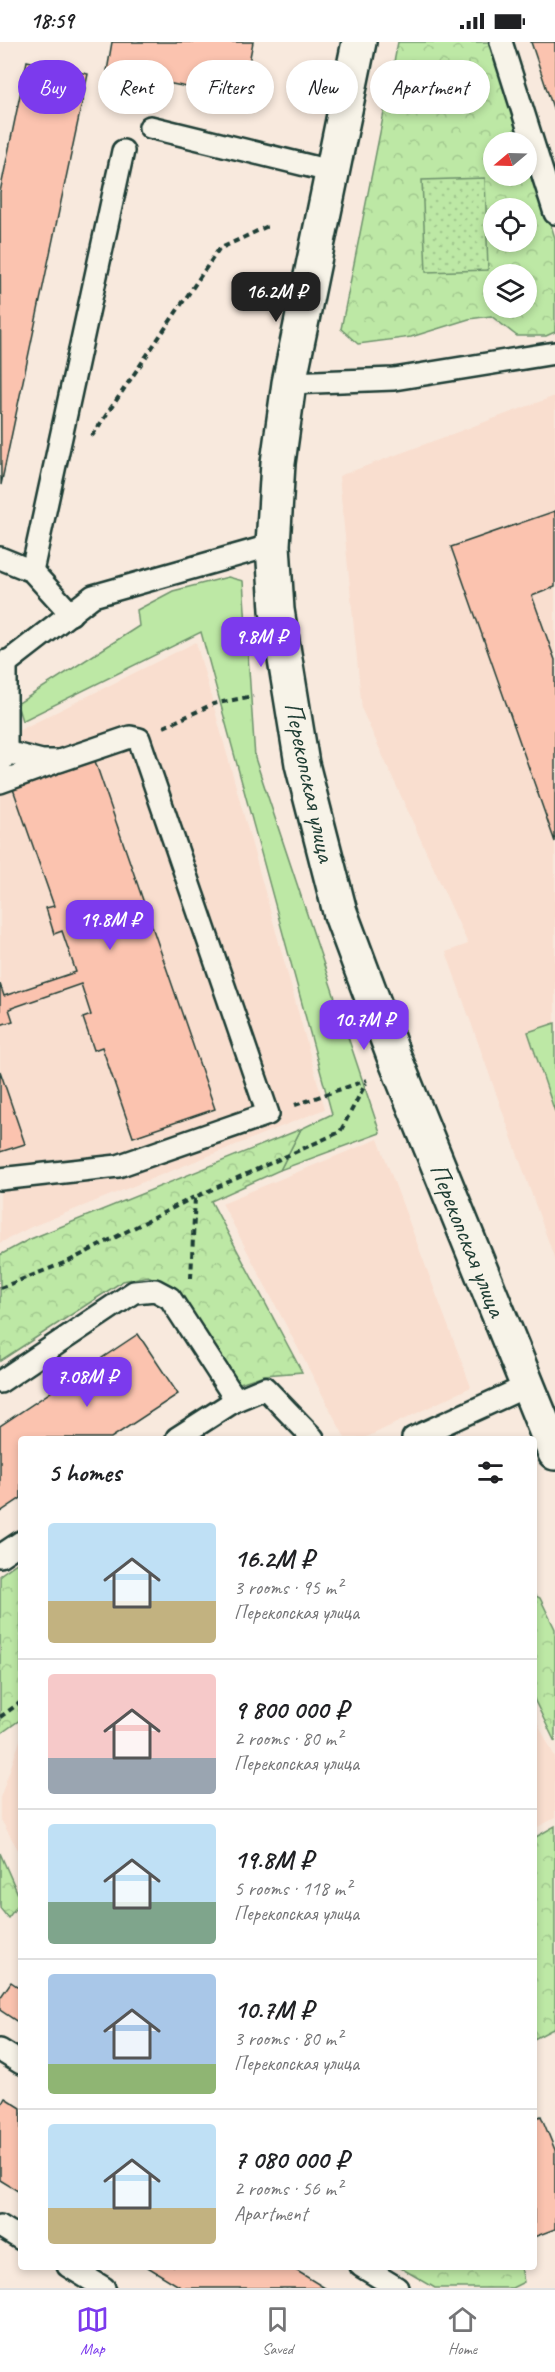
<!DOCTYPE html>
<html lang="en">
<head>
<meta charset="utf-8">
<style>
  :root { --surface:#fff; --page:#f2f2f2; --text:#202124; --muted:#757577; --line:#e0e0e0; --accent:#7c3aed }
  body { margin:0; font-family:Caveat,sans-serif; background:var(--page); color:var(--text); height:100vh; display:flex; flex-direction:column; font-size:22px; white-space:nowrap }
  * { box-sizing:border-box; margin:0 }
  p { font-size:20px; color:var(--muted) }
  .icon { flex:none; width:33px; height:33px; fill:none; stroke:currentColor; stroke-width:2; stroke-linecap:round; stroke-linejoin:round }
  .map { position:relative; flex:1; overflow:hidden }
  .details { position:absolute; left:18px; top:1394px; width:519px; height:834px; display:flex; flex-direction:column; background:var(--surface); border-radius:6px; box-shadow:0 3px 9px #0003 }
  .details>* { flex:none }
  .banner { position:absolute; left:18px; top:18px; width:519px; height:54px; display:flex; gap:12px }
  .needle { width:39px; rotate:251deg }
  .buttons { position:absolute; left:483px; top:90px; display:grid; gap:12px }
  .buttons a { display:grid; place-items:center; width:54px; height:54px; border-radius:50%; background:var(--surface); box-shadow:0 3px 9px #0003; font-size:30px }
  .price { position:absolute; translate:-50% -51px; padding:0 14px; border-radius:12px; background:var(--accent); color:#fff; font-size:20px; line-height:39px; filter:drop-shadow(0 2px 3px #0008) }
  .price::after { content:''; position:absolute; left:50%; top:36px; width:18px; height:14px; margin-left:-9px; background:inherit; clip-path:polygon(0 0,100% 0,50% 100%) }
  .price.selected { background:#222; color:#fff }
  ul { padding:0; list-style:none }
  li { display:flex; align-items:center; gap:18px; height:150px; padding:0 30px }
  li+li { border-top:2px solid var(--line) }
  li span { display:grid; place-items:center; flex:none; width:168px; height:120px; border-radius:6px; color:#555 }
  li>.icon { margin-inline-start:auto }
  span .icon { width:72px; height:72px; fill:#fffc; stroke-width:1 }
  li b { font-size:26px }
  h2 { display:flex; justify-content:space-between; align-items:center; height:72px; padding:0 30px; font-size:26px }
  .pill { padding:0 21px; border-radius:27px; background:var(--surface); box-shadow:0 3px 9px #0003; font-size:21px; line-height:54px }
  .pill.selected { background:var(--accent); color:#fff }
  .status { display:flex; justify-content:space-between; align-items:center; height:42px; padding:0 30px; background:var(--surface); direction:ltr }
  .status svg { height:16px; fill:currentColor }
  .tabs { display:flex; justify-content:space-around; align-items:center; height:84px; border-top:2px solid var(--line); background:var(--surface); font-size:16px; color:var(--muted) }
  .tabs a { display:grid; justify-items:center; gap:3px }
  .tabs .selected { color:var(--accent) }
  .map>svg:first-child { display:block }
  .built { fill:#f9decf }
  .grass { fill:#bde8a5; stroke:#6e926c; stroke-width:1.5 }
  .forest { fill:url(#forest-crowns); stroke:#6e926c; stroke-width:1.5; fill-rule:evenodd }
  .park { fill:url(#park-dots); stroke:#6e926c; stroke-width:1.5 }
  .building { fill:#fbc3af; stroke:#1f3d34; stroke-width:1.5 }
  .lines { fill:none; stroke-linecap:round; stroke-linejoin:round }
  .lane-casing { stroke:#1f3d34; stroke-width:26 }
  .secondary-casing { stroke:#1f3d34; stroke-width:38 }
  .path { stroke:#1f3d34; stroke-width:4; stroke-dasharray:6 4.5; stroke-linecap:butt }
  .lane { stroke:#f7f3e8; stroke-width:21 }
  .secondary { stroke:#f7f3e8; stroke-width:33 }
  .labels { text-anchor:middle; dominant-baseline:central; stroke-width:4.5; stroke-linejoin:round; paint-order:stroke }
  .street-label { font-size:26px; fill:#1f3d34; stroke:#f7f3e8 }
</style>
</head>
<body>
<div class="status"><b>18:59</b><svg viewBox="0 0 49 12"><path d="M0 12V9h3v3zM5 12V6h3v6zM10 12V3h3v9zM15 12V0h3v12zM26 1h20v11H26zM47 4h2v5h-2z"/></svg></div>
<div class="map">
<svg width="555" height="2246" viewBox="0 0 555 2246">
  <defs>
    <pattern id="forest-crowns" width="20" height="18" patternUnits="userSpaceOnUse" patternTransform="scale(1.5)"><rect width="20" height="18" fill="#bde8a5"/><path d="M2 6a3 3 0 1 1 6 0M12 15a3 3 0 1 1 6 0" fill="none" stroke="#a2c88f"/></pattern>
    <pattern id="park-dots" width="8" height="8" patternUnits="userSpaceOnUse" patternTransform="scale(1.5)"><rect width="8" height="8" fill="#bde8a5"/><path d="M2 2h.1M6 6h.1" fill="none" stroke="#a2c88f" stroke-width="1.8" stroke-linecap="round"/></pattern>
  </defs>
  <rect width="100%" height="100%" fill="#f8e9dd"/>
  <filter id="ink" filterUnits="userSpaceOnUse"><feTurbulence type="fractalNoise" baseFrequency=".0167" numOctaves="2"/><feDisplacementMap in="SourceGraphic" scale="12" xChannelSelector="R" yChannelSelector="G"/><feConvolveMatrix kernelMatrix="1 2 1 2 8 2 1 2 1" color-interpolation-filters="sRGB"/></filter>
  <g filter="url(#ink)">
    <g class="built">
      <path d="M555 354V1218L446 910 468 902 362 668 339 434Z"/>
      <path d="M196 600 325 1067 31 1185 0 1201V690L20 688Z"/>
      <path d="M378 1097 471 1345 365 1396H345L222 1161Z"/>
      <path d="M534 1674 555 1715V1776L534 1787Z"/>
      <path d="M21 1696V1813L0 1776V1756Z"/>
    </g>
    <g class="grass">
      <path d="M228 535 243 539 255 716 380 1091 280 1128 301 1087 332 1072 201 590 22 679 17 662 139 584 137 568 173 549Z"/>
      <path d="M555 981V1070L528 990Z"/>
    </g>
    <g class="forest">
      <path d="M398 0H493L525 100H494V134H526L527 106 555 196V290L546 294H517L491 274 469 277 411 295 358 302 341 287ZM494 166H526V200H494ZM494 232H526V266H494Z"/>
      <path d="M301 1087 280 1128 211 1159 302 1330 264 1333 237 1342 174 1246 148 1234 123 1239 0 1319V1213L28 1198Z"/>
      <path d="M21 1518V1677L0 1692V1533Z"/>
      <path d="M534 1553 540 1556 555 1587V1700L534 1657Z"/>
      <path d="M555 1784V1986L534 1997V1796Z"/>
      <path d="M0 1811 21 1859 8 1876 0 1866Z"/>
      <path d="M399 2225H521L524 2240 512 2246H435Z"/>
    </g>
    <path class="park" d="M485 136 488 228 426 230 422 138Z"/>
    <g class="building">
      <path d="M112 0H253L242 56 107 29Z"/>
      <path d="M531 0H555V72Z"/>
      <path d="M27 19 88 32 1 443 0 150Z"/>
      <path d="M555 469V545L532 554 555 618V800L451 505Z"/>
      <path d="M95 719 215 1067 133 1095 102 1005 94 1008 83 976 91 973 81 942 9 967 13 979 0 983V942L4 954 76 930 62 889 54 892 46 866 54 864 13 747Z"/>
      <path d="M0 1029 25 1102 0 1110Z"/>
      <path d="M138 1292 178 1352 111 1396H21V1456L0 1470V1384Z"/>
      <path d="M11 1940 21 1947V1982L0 1968V1956Z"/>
      <path d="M5 2056 21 2066V2151L0 2138V2065Z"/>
      <path d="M541 2074 555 2108V2187L534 2195V2077Z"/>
      <path d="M146 2224H289L325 2246H182Z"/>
    </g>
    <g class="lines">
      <g class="lane-casing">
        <g id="lane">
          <path d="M501 0 555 171"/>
          <path d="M150 85 334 130"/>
          <path d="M289 341 394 337 555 311"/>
          <path d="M0 516 32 529 71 572"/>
          <path d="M32 529 123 109"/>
          <path d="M6 619V710"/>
          <path d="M0 626 93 554 273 503"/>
          <path d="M0 722 6 710 42 719H59L130 695 139 697 268 1072 118 1124 0 1137"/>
          <path d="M0 740 53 721"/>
          <path d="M0 1340 134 1250 155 1248 170 1256 236 1358"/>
          <path d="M177 1396 236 1358 265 1346 313 1396"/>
          <path d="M413 1396 527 1344"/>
          <path d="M0 1514 21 1500"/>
          <path d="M0 2008 21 2021"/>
          <path d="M0 2184 21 2197"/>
          <path d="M68 2224 104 2246"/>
          <path d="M361 2224 397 2246"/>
        </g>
      </g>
      <g class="secondary-casing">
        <path id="secondary" d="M359 0 289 341 278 421 273 503 277 568 302 722 340 870 393 1012 555 1411"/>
      </g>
      <g class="path">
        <path d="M92 394 219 207 270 183"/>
        <path d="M164 685 213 662 253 654"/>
        <path d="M295 1063 367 1038"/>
        <path d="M191 1236 195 1155 340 1090 366 1041"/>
        <path d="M0 1246 69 1219 194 1155"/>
        <path d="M0 1675 21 1660"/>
      </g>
      <use href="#lane" class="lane"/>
      <use href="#secondary" class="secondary"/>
    </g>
  </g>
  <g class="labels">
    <g class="street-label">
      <text transform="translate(310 740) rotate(78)">Перекопская улица</text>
      <text transform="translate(468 1198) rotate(68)">Перекопская улица</text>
    </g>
  </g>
</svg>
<div class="buttons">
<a><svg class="needle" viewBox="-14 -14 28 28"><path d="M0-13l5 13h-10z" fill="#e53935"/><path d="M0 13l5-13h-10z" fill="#757577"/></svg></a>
<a><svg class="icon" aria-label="locate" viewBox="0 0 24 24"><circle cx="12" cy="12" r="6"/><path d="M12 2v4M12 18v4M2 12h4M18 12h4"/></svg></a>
<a><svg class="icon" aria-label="layers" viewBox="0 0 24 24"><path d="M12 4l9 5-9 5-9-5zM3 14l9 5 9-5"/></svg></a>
</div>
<b class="price selected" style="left:276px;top:281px">16.2M ₽</b>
<b class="price" style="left:261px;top:626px">9.8M ₽</b>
<b class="price" style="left:110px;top:909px">19.8M ₽</b>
<b class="price" style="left:364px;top:1009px">10.7M ₽</b>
<b class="price" style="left:87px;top:1366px">7.08M ₽</b>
<div class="banner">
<a class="pill selected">Buy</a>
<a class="pill">Rent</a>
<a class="pill">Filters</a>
<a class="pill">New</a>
<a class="pill">Apartment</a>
</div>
<section class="details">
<h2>5 homes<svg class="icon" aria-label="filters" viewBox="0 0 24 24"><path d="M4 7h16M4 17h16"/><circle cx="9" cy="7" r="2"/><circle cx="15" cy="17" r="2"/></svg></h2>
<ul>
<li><span style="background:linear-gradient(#bfe0f5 65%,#c2b280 0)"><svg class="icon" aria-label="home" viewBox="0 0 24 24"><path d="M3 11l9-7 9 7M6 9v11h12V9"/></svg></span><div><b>16.2M ₽</b><p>3 rooms · 95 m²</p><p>Перекопская улица</p></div></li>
<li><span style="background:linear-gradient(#f6c9c9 70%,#9aa5b1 0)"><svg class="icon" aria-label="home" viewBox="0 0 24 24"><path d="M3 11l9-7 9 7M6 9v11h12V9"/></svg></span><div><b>9 800 000 ₽</b><p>2 rooms · 80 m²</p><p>Перекопская улица</p></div></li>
<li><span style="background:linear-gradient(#bfe0f5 65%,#7fa58c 0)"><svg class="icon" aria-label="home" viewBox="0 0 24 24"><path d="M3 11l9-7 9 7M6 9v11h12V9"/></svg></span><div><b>19.8M ₽</b><p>5 rooms · 118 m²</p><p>Перекопская улица</p></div></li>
<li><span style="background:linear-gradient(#a9c7e8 75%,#8fb573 0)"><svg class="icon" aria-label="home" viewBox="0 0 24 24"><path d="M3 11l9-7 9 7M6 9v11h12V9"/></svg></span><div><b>10.7M ₽</b><p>3 rooms · 80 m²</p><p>Перекопская улица</p></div></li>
<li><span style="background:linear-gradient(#bfe0f5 70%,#c2b280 0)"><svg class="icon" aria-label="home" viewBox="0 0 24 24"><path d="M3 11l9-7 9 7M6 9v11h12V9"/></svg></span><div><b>7 080 000 ₽</b><p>2 rooms · 56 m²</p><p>Apartment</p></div></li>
</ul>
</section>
</div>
<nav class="tabs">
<a class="selected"><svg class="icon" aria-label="map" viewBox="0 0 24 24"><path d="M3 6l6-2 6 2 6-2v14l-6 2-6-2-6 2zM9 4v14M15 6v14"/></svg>Map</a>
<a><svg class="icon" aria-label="saved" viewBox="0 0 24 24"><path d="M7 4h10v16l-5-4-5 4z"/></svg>Saved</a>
<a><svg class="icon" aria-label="home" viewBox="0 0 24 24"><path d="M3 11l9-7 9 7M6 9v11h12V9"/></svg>Home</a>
</nav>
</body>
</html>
